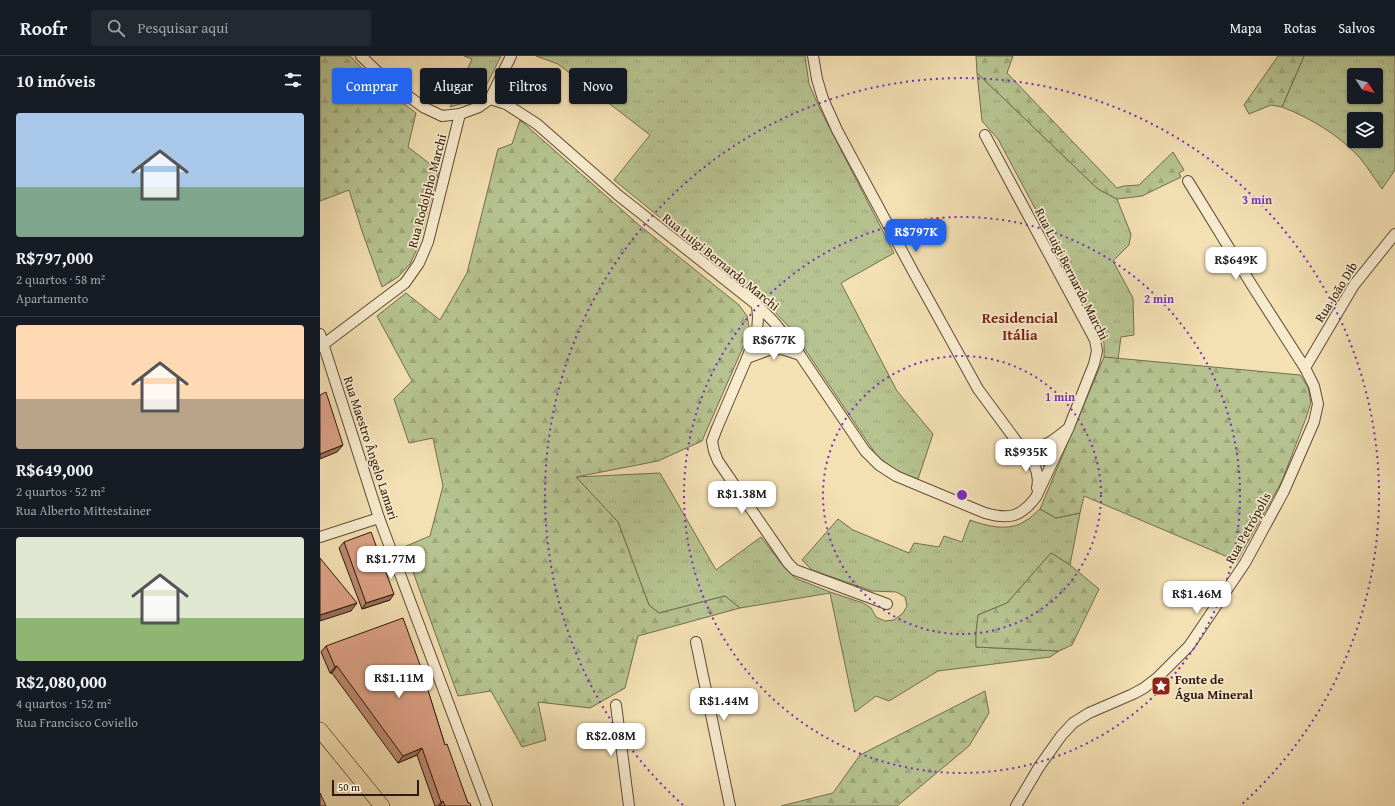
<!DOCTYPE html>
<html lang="pt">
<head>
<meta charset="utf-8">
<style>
  :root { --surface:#171b24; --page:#242831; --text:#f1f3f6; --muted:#9ea1a6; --line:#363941; --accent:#2563eb }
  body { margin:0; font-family:"Gentium Book Plus",serif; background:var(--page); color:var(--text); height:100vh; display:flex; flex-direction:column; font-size:15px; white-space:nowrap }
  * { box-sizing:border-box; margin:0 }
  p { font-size:13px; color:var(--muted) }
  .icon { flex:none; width:22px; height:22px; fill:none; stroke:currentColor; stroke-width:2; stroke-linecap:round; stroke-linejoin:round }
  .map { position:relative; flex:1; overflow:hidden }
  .side { display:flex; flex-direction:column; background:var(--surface); width:320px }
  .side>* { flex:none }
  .top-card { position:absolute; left:12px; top:12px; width:380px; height:36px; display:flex; gap:8px }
  .needle { width:26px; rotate:126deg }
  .controls { position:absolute; left:1027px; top:12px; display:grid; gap:8px }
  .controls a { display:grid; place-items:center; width:36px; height:36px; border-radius:4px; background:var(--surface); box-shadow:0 1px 3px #0004; font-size:20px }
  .scale { position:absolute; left:12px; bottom:10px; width:87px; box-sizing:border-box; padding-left:4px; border:2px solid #2f180d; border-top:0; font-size:11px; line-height:14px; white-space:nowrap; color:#2f180d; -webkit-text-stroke:3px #f7ebce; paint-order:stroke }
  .price { position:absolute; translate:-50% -34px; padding:0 9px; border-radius:8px; background:#fff; color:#222; font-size:13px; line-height:26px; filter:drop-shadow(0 1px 2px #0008) }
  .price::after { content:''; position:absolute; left:50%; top:24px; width:12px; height:9px; margin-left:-6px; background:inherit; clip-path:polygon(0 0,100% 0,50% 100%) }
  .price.active { background:var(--accent); color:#fff }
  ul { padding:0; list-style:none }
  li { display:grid; align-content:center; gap:8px; height:212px; padding:0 16px }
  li+li { border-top:1px solid var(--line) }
  li span { display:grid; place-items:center; height:124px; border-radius:4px; color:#555 }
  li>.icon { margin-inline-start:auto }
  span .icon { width:72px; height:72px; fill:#fffc; stroke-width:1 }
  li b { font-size:17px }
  h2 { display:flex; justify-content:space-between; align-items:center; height:48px; padding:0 16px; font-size:17px }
  .tag { padding:0 14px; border-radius:4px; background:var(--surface); box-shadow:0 1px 3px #0004; font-size:14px; line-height:36px }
  .tag.active { background:var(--accent); color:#fff }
  header { display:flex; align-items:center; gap:24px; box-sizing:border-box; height:56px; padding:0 20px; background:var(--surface); border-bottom:1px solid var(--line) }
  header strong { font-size:19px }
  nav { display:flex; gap:22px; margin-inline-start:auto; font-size:14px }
  .search { width:280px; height:36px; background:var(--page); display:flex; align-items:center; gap:10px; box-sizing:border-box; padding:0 14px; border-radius:4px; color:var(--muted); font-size:15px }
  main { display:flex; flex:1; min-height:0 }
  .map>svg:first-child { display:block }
  .grass { fill:url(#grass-tufts); stroke:#726e4e; fill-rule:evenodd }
  .forest { fill:url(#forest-firs); stroke:#726e4e }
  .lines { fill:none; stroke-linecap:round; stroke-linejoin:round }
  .street-casing { stroke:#604a36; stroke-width:12 }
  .primary-casing { stroke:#2f180d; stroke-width:16 }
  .street { stroke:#f7ebce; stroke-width:10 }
  .primary { stroke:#f3e0b3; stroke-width:15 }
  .wall { fill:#bd8b73; stroke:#2f180d }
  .shaded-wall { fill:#9a715e; stroke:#2f180d }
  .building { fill:#dca286; stroke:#2f180d }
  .ring { fill:none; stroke:#7b2cbf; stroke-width:2; stroke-dasharray:2 4 }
  .labels { text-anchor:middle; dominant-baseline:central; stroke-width:3.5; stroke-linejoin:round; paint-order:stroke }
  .street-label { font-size:13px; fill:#2f180d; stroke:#f7ebce }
  .poi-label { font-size:13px; font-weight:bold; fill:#2f180d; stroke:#f7ebce; text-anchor:start }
  .quarter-label { font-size:15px; font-weight:bold; fill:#7a1f14; stroke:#f7ebce }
  .centre { fill:#7b2cbf; stroke:#f7ebce; stroke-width:2 }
  .ring-label { font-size:12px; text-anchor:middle; font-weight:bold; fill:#7b2cbf; stroke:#f7ebce; stroke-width:3.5; stroke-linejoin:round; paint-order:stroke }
</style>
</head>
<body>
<header>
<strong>Roofr</strong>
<div class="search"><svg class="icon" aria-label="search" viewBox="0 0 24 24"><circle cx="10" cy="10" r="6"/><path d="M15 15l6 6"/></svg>Pesquisar aqui</div>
<nav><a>Mapa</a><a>Rotas</a><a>Salvos</a></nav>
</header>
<main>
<section class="side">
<h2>10 imóveis<svg class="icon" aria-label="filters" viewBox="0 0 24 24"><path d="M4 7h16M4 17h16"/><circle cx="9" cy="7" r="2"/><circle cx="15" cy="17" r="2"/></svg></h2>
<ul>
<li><span style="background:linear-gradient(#a9c7e8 60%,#7fa58c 0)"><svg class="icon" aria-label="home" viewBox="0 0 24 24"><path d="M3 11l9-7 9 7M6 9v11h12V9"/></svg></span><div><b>R$797,000</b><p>2 quartos · 58 m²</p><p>Apartamento</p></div></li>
<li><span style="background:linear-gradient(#ffd9b3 60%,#b9a48a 0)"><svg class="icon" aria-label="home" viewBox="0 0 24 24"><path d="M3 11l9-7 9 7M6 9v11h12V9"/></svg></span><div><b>R$649,000</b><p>2 quartos · 52 m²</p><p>Rua Alberto Mittestainer</p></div></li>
<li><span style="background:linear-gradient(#dfe7d0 65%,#8fb573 0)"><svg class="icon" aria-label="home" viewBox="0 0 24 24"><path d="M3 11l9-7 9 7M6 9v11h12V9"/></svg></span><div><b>R$2,080,000</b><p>4 quartos · 152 m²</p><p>Rua Francisco Coviello</p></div></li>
</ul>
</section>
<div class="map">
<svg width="1075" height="750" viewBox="0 0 1075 750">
  <defs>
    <pattern id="grass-tufts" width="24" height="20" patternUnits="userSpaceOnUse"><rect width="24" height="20" fill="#b6c390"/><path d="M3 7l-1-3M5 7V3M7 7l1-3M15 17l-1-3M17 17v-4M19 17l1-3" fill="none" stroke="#9da77b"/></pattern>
    <pattern id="forest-firs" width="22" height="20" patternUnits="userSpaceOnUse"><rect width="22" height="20" fill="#b6c390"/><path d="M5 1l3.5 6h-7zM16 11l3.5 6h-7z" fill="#9da77b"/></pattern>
  </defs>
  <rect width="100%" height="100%" fill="#f3e0b3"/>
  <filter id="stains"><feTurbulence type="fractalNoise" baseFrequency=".005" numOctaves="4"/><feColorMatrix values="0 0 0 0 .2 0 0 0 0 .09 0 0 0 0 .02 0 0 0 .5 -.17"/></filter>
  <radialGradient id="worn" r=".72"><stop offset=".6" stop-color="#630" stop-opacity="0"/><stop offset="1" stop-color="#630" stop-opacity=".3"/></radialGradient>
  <g class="grass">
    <path d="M144 0H181L162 38 158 43 130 51 152 3Z"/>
    <path d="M216 0H485L489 28 500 53 574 197 521 227 577 335 613 378 598 423 578 416 557 400 472 274 451 252 294 124 330 79 238 8Z"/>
    <path d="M984 0H1075V114L1062 133C1055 123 1048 112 1040 102 1020 80 991 62 962 51ZM1034 19H1056V41H1034ZM1034 63H1056V85H1034Z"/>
    <path d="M657 17 778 133 797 143 811 178 809 189 793 205 813 242 814 279 801 281 798 303 784 301V287L776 267 678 83 662 65Z"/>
    <path d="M735 389 725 411C722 409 721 407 719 404 711 391 723 397 730 393 732 392 733 390 735 389Z"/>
    <path d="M340 417 396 514 441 481 465 512 475 522 510 536 543 547 551 552 556 561 565 565 574 564 583 557 587 550 585 541 576 536 552 535 492 514 482 504 518 463 533 474 589 497 594 487 619 491 624 480 642 486 650 464C667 470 689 476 705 465 711 462 715 457 720 453L736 462 760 457 750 509 731 497 687 547 658 559 656 577V591L739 595 730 601 618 615 569 645 556 640 535 656 510 537 420 552 405 540 339 557 329 549 298 466 256 421Z"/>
  </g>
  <g class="forest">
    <path d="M0 0H30L56 27 96 57 88 91 119 115 97 193 90 208 78 221 62 231 42 175 29 134 0 145Z"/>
    <path d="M656 0H693L687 17 797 132 804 130 819 129 853 96 864 114 859 117 861 121 822 140 797 143 778 133 657 17Z"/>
    <path d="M958 0H984L962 51 951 49 929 58 924 49Z"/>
    <path d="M200 64 319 169 419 249 427 260 430 275 382 385 338 405 256 421 298 466 329 549 339 557 405 540 420 552 318 580 305 632 270 652 218 646 226 684 202 691 171 635 138 640 84 491 110 480 123 430 113 382 89 387 74 343 92 325 57 260 86 237 120 264 147 217 178 93 192 88Z"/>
    <path d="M784 301 980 319 988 331 991 346 986 362 962 425 917 505 764 440 760 457 736 462 720 453Z"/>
    <path d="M731 497 750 509 779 533 752 589 739 595 656 591V577L658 559 687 547Z"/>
    <path d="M665 635 669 657 649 690 577 750H461L513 737 540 699Z"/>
  </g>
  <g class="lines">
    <g class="street-casing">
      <g id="street">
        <path d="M41 0 64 22 103 51 122 60 140 58 159 51 170 43 191 0"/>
        <path d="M493 0 497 23 503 43 517 74 595 219 658 333 714 409C718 417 719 423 717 432"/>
        <path d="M170 43 186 48 217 68 298 139 437 249 454 266 480 299 545 395 559 409 576 420 665 457C689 464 701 461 716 441L749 371 774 308 777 295 775 284 665 79"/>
        <path d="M437 249 438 261 437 276 427 302 397 372 392 385 394 395 398 405 468 507 475 514 486 518 567 548"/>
        <path d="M0 278 59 462 167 750"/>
        <path d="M0 291 85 227 99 207 108 186 140 58"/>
        <path d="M427 302 449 294 462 293 480 299"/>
        <path d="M985 312 1034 229 1075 178"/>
        <path d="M701 392C724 391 728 389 746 374"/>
        <path d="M0 481 59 462"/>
        <path d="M376 586 410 750"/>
        <path d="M296 649 309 750"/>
        <path d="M696 750 719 711 741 680 753 667 769 657 813 638 824 632 837 622 869 590 925 507 964 435 994 366 998 348 994 330 985 312 933 231 868 125"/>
      </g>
    </g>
    <g class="primary-casing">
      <path id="primary" d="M0 674 62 750"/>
    </g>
    <use href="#street" class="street"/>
    <use href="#primary" class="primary"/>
  </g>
  <g class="wall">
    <path d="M24 486 70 544 42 553 19 492Z"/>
    <path d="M6 590 108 631 107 632 125 689 148 747 151 750H115L97 699 78 707 12 617H10L1 596Z"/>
  </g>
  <g class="shaded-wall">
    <path d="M23 389 17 396 0 403V398Z"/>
    <path d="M74 538 70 544 42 553 46 547Z"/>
    <path d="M37 547 31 555 0 565V559Z"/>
    <path d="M17 610 12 617H10L15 611Z"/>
    <path d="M102 692 97 699 78 707 83 700Z"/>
    <path d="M123 745 120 750H118L121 746Z"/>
  </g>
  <g class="building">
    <path d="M6 336 23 389 0 398V339Z"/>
    <path d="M51 476 74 538 46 547 24 486Z"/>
    <path d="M0 502 37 547 0 559Z"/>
    <path d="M83 562 108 631H107L125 689 127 688 148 747H150L151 750H125L123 745 121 746 102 692 83 700 17 610 15 611 6 590Z"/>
    <path d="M0 737 6 750H0Z"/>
  </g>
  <g class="ring">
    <circle cx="642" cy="439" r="139"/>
    <circle cx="642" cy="439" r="278"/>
    <path d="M363 749A417 417 0 1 1 921 749"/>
  </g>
  <defs>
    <g id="sight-square" transform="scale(1)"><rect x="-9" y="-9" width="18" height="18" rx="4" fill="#8f2418" stroke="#f7ebce"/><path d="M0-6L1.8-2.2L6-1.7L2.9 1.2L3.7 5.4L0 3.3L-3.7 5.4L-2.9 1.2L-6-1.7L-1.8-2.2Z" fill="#fff"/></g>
  </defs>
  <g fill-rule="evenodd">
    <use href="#sight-square" x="841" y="630"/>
  </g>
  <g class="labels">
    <g class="street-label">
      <text transform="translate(107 135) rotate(-75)">Rua Rodolpho Marchi</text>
      <text transform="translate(401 206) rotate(39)">Rua Luigi Bernardo Marchi</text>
      <text transform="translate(752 218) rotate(63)">Rua Luigi Bernardo Marchi</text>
      <text transform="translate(1016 236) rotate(-58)">Rua João Dib</text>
      <text transform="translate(51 392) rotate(72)">Rua Maestro Ângelo Lamari</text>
      <text transform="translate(928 472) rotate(-61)">Rua Petrópolis</text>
    </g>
    <g class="poi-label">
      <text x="855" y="623">Fonte de<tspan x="855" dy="15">Água Mineral</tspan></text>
    </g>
    <g class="quarter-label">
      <text x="700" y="261">Residencial<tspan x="700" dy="17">Itália</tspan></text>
    </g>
  </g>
  <circle cx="642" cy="439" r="6" class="centre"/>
  <g class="ring-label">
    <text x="937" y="148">3 min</text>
    <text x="839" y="247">2 min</text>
    <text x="740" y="345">1 min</text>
  </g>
  <rect width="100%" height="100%" filter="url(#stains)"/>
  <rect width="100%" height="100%" fill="url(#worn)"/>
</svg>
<div class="controls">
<a><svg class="needle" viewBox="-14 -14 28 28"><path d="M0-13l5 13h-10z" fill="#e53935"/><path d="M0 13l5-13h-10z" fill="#9ea1a6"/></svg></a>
<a><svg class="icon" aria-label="layers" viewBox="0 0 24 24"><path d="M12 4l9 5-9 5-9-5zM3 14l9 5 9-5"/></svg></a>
</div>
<div class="scale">50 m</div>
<b class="price active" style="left:596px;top:197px">R$797K</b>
<b class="price" style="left:916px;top:225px">R$649K</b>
<b class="price" style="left:454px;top:305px">R$677K</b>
<b class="price" style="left:706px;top:417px">R$935K</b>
<b class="price" style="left:422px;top:459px">R$1.38M</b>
<b class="price" style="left:71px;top:524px">R$1.77M</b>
<b class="price" style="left:877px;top:559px">R$1.46M</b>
<b class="price" style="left:79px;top:643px">R$1.11M</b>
<b class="price" style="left:404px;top:666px">R$1.44M</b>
<b class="price" style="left:291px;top:701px">R$2.08M</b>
<div class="top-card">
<a class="tag active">Comprar</a>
<a class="tag">Alugar</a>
<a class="tag">Filtros</a>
<a class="tag">Novo</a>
</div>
</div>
</main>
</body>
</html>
